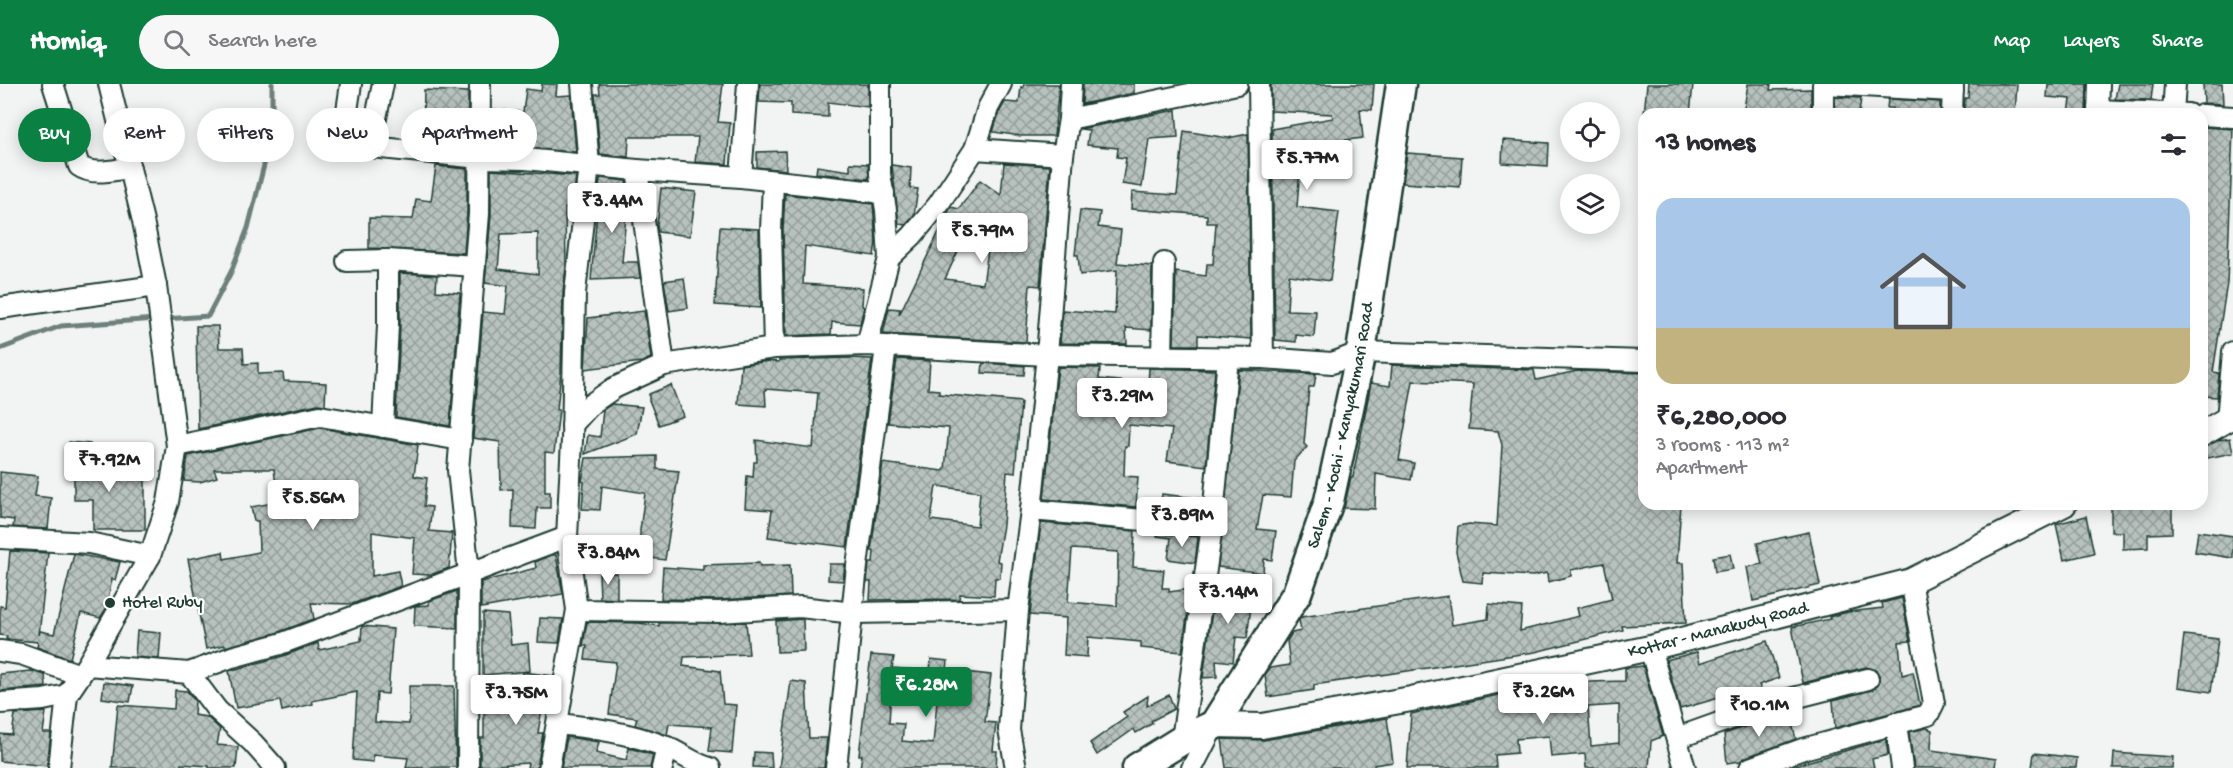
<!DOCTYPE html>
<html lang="en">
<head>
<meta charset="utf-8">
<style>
  :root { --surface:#fff; --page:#f7f7f7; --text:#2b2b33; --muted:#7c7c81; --line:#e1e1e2; --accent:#0b8043 }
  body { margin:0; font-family:"Gochi Hand",sans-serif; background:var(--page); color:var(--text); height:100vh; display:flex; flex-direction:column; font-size:22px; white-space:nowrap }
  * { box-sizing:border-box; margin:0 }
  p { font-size:20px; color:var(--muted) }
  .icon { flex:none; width:33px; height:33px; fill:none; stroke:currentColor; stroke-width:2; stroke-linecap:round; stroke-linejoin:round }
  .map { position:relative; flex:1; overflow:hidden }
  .details { position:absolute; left:1638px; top:24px; width:570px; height:402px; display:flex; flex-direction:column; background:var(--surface); border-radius:18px; box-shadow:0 3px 15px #0003 }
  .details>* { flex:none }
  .guide { position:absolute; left:18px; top:24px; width:570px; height:54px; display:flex; gap:12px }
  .controls { position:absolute; left:1560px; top:18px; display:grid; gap:12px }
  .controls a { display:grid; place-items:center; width:60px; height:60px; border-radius:50%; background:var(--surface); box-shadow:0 3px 15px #0003; font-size:30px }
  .price { position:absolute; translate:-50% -51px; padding:0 14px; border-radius:6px; background:#fff; color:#222; font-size:20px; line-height:39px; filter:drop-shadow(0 2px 3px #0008) }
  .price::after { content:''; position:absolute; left:50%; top:36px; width:18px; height:14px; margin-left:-9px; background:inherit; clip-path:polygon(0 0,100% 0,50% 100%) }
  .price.current { background:var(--accent); color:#fff }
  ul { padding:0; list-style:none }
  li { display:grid; align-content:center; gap:12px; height:318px; padding:0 18px }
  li+li { border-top:2px solid var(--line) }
  li span { display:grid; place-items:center; height:186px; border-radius:18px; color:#555 }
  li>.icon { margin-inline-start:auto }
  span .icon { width:108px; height:108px; fill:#fffc; stroke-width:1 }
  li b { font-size:26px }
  h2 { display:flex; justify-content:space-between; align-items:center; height:72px; padding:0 18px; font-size:26px }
  .chip { padding:0 21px; border-radius:27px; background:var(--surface); box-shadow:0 3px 15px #0003; font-size:21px; line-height:54px }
  .chip.current { background:var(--accent); color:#fff }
  header { display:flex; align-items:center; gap:36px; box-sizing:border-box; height:84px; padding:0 30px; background:var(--accent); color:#fff }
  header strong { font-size:28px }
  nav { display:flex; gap:33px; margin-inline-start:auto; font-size:21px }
  .search { width:420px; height:54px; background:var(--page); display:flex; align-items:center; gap:15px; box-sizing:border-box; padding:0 21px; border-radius:33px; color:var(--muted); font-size:22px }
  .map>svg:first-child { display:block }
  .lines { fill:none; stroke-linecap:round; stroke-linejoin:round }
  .stream { stroke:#6d807b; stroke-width:5 }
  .building { fill:url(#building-cross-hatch); stroke:#1f3d34; stroke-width:1.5; fill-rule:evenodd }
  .minor-casing { stroke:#1f3d34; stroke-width:24 }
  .major-casing { stroke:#1f3d34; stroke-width:28 }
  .highway-casing { stroke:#1f3d34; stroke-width:33 }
  .minor { stroke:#fff; stroke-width:20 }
  .major { stroke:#fff; stroke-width:24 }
  .highway { stroke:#fff; stroke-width:28 }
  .poi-dot { fill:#1f3d34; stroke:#fff; stroke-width:2 }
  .labels { text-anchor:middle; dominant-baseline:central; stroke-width:4.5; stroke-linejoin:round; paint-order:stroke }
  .street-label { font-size:18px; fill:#1f3d34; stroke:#fff }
  .poi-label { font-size:18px; fill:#1f3d34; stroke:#fff; text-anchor:start }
</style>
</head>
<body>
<header>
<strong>Homiq</strong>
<div class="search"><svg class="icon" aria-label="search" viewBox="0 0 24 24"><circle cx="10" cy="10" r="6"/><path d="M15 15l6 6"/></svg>Search here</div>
<nav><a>Map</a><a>Layers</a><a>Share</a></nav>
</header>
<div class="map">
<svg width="2233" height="684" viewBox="0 0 2233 684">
  <defs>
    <pattern id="building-cross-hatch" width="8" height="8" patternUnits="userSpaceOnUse" patternTransform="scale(1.5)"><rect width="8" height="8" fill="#b7c1bd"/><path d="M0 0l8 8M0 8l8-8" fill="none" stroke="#949e9a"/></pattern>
  </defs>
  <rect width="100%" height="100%" fill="#f2f3f3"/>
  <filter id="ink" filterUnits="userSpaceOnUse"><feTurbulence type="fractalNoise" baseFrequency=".0167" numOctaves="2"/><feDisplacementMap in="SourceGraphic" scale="12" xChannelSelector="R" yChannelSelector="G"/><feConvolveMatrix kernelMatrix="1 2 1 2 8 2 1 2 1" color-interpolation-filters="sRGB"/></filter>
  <g filter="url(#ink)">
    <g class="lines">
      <g class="stream">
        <path d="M165 235 208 232 231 188 248 144 272 50V0"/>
        <path d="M0 265 61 242 156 235"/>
      </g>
    </g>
    <g class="building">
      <path d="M542 0H557L556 12 571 11 576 68 492 62V25L523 28 526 5 541 7Z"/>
      <path d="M599 0H723L718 38 730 39 727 80 695 78 698 53H629L628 73 600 70 595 10H600Z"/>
      <path d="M760 0H868V23L828 18V33L791 31V19L759 18Z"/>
      <path d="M1024 0H1059L1054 52H1021L993 48 999 29 1005 18 1019 19 1021 3 1023 4Z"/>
      <path d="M1083 0H1134V9L1082 20Z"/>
      <path d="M1271 0H1374L1372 26 1360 25 1363 54 1329 58H1302L1297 123 1339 128 1330 197 1289 191 1287 226 1316 227 1314 253 1296 251V258L1275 256 1272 45 1333 34 1332 30 1271 27Z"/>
      <path d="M1647 0H1693L1690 30H1644Z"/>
      <path d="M1748 0H1771L1770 6 1811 5V30H1783L1744 24Z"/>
      <path d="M1969 0H2017L2015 30 1964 27 1965 14H1968Z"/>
      <path d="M2048 0H2087L2086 30H2069L2071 15 2047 13Z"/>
      <path d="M2118 0H2153L2151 16 2115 15Z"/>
      <path d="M2203 0H2222L2223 20 2204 19Z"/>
      <path d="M424 6 468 8V61L423 56Z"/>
      <path d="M1835 13 1861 14 1859 30H1835Z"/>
      <path d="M1888 15 1940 18V30H1893V24H1887Z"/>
      <path d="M1176 26 1178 53 1149 55 1142 103 1122 100 1126 74 1117 73 1118 64 1087 61 1089 46 1080 45Z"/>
      <path d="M2202 43 2233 45 2227 199 2213 288 2219 289 2217 313 2202 312Z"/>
      <path d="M1184 47 1228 54 1248 50 1251 255 1198 251V261H1174L1176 188 1206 192 1207 180H1213L1216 139H1207V131L1131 125 1132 108 1177 111Z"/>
      <path d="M1503 56 1549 59 1548 82 1502 79Z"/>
      <path d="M785 67 786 86 757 83V68Z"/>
      <path d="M1407 69 1462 73 1460 103 1403 99Z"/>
      <path d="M850 79 868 80 869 95 816 89 817 82 850 87Z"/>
      <path d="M1004 79 1050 82 1040 202 1030 201 1026 258 883 250 889 224 900 225 899 231 951 123 959 125 980 96 1001 111ZM965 152 989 159 983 200 945 195Z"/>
      <path d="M892 81 911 84 910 104 918 105 914 131 906 141 899 140Z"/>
      <path d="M436 82 467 85V129L464 169 369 164V134L413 135 416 115 431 117Z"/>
      <path d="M491 86 576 92 572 124H565L566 183 563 209 561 288 557 326H559L554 369 545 368V408H550V424H537L536 445 512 444 513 405 501 406 500 358 473 354 483 228 505 230 508 202 485 199 491 131ZM538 149V190L498 185 501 150Z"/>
      <path d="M600 94 626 97 628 107 622 178H638L640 194 591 196Z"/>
      <path d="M661 104 696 108 690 152 658 148 657 141Z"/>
      <path d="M785 110 873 120 876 157 874 172 805 162 803 200 863 204 862 222 864 223 860 240 832 238 831 250 786 252 783 146Z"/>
      <path d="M1080 126 1100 128 1098 143 1121 146 1117 179 1152 182 1151 246 1126 244 1127 260 1060 259 1063 226 1115 230 1117 186 1080 191 1078 171H1075Z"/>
      <path d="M720 143 759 145 761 224 715 221Z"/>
      <path d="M400 189 437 191 436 207 460 209 450 342 396 333 400 242Z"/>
      <path d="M684 194 688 224 669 227 664 197Z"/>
      <path d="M644 227 651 274 642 278 585 285 588 234Z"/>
      <path d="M196 242H218L219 264H243L244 280 258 279V290L283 289 284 297 326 299 325 321 318 320 198 345Z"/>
      <path d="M850 274 872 275 847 463 768 453 772 426 745 424 747 392 753 393 754 378H757L756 356 813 364 818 309 765 305 766 322 738 320 741 281 769 277 779 278V276Z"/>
      <path d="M897 275 930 277 928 305 939 306V310L1021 318 1015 389 1007 388 1003 441 997 477 1001 478 1000 494H995L994 512 960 510 959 515 870 516 871 498H867L869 479H873L874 467H871L883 379 943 387 945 385 949 344 888 339ZM936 402 980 408 977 442 931 436Z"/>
      <path d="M983 279 1025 282 1024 291 982 289Z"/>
      <path d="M1392 281 1534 286 1536 296 1577 287 1644 289V420H1681L1677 479H1683L1686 539 1622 542 1623 546 1535 568 1314 601V606L1268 613 1265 591 1270 584 1290 581 1287 557 1292 549 1301 547 1299 536 1301 533 1448 512 1452 541 1488 535 1489 520 1522 523 1520 547 1579 532 1577 524 1612 515 1604 479 1571 486V492L1548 498 1547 489 1533 492 1483 489 1482 499 1463 497 1456 468 1458 442 1469 440 1497 442 1502 361 1498 347 1469 345 1473 300 1413 297 1399 376 1414 379 1411 396 1376 390 1375 425 1344 424 1351 393H1353L1371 299 1390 302Z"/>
      <path d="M1058 283 1100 284 1099 295 1148 300 1149 284 1215 286 1206 382 1167 377 1172 345 1129 341 1128 362H1125L1124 392 1138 393 1136 423 1044 415Z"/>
      <path d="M1239 286 1316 290 1314 303H1309L1304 360 1307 363 1294 377 1291 413 1263 411 1257 445 1276 447 1272 476 1264 475 1263 489 1218 483Z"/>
      <path d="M671 301 683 332 659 341 649 316V310Z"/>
      <path d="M612 320 642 323 637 350 585 370 588 351 600 353 603 326Z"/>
      <path d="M320 344 418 361 414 392 427 394 424 422 432 423 429 447 452 449 449 484 430 491 412 490 415 454 372 448V492L398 487 401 502 352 520 311 519 314 535 276 549 225 563V561L206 565 188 475 223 468 224 475 259 468 258 437H254L251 423 278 418 274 385H214L217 393 200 398 184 397 188 372Z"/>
      <path d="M2230 354 2233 369 2202 375V364L2219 356Z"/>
      <path d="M69 358 90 360 89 389H145V446H93V416H74V384L68 383Z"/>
      <path d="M657 372V385L679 387 665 476 636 472 638 457 640 456V446L645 409 602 402 600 426 582 425 584 398 582 397 586 374Z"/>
      <path d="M0 388 38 392 35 412 51 414 48 445 13 443 14 436 0 434Z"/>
      <path d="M1162 410 1203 415 1201 429 1160 425Z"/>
      <path d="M2111 420H2172V449L2148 450V464L2123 465V448H2111Z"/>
      <path d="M2086 432 2094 469 2064 476 2056 440Z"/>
      <path d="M1041 439 1135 447 1133 483 1164 486 1162 504H1169V508L1191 505 1182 568 1141 564V558L1088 553 1087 573 1064 571 1066 534 1030 531ZM1072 465 1118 468 1117 522 1068 518Z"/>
      <path d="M2198 447 2233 452V474L2195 468Z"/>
      <path d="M1809 448 1820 501 1753 517 1747 483 1762 480 1757 459Z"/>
      <path d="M1157 449 1198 453 1195 479 1168 475 1171 454 1157 452Z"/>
      <path d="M10 467 48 469 39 551 40 547 54 550 74 470 120 478 115 496 112 495 106 525 100 534 81 529 70 575 37 563 38 558 6 555 7 552 0 551V522L5 523Z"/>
      <path d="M1730 470 1733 485 1715 488 1713 473Z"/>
      <path d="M552 471H556L563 510 481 524V498L536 484 535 478Z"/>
      <path d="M759 479 760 482 790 481 791 512 719 516 661 515 663 483 703 486V481Z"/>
      <path d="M829 480H845L843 497 828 496Z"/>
      <path d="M617 489V515L600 514 599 490Z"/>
      <path d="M1215 505H1261L1259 524 1251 523 1247 554 1236 553 1233 578 1216 576 1217 593 1203 594Z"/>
      <path d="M457 507V544L414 542 415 522 429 521V517Z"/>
      <path d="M1902 514 1910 557 1899 558 1902 591 1913 588 1920 621 1835 644 1833 616 1872 606 1879 599V591L1876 586 1866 583 1803 599 1792 543 1830 535 1829 533 1848 528 1883 524 1882 519Z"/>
      <path d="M483 529 508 531 511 561 528 559 530 587 483 591Z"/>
      <path d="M540 534 563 535 559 559 538 558Z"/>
      <path d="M803 535 804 567 777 568 776 537Z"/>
      <path d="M587 538 638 539 659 542V539L746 538 749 570 684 573 683 582 720 587 723 620 736 621 732 669 709 667 712 643 669 640 667 651 635 641 637 634 609 630 616 578 585 575 587 562H583Z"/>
      <path d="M362 542 393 545 388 610 377 609 375 638 409 640V602H454L456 683 406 684 408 674 373 671V678L353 676 357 608 312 617 313 620 282 627 280 617 236 624 229 587 283 572 318 559 319 566 361 557Z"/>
      <path d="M137 547 161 549 159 575 135 573Z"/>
      <path d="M2184 551 2218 555 2211 608 2178 603Z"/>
      <path d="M1767 557 1779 594 1759 601 1763 611 1720 626 1719 614 1680 625 1666 576 1697 568 1700 579Z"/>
      <path d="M871 571 894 573 892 584 930 587 931 575 948 577 947 586 991 591 985 638 996 639 993 667H997L996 684H860L862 671H859ZM891 606 927 610 926 616 937 617 933 660 902 657 904 640 889 639Z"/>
      <path d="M1643 582 1663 652 1651 657 1649 684H1586L1585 670 1551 673 1549 652 1516 655 1517 669 1495 671 1496 684H1407L1411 630 1461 619H1468L1467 618 1552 599 1625 597V584ZM1619 621V659L1591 662 1588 623Z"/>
      <path d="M31 587 45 591 46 603 0 607V590Z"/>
      <path d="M523 588 553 592 548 619 543 618 538 649H543L537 684H527L528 679 480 682V654H484V621H518Z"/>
      <path d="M791 597 806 599 809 654H827L824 684H779Z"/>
      <path d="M104 598 133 602 130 618 102 614Z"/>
      <path d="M175 606 187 607 195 617 194 631 207 633 220 645 217 661 238 663 236 684H209V682L181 680 180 684H112L118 621 174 625Z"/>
      <path d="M1169 611 1174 625 1151 637 1153 639 1136 649 1134 645 1097 671 1090 659 1127 633 1123 628 1148 612 1147 622Z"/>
      <path d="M46 628 43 649H51L47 682 0 677V650L12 651 15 630Z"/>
      <path d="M1789 628 1796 655 1746 673 1740 677 1727 679 1724 650Z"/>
      <path d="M1387 634 1393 678 1374 681V684H1226L1222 655 1264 656Z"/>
      <path d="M1927 644 1932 646 1931 666 1996 675 1995 684H1914L1909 648Z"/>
      <path d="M567 653 599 658 596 669 626 676 629 664 653 671 650 684H561Z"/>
      <path d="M1886 655 1888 671 1872 675 1874 684H1786Z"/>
      <path d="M754 668 771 669 772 684 753 683Z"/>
      <path d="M2034 669 2077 674 2076 684H2032Z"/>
      <path d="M2114 669 2173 673 2172 684H2113Z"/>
    </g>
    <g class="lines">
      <g class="minor-casing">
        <g id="minor">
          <path d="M53 0 79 82C93 92 113 86 130 84"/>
          <path d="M351 0 342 60 480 74 525 75 637 86"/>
          <path d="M880 0V90L886 126 889 174"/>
          <path d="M1259 0 1263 274"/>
          <path d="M1826 0 1953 7"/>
          <path d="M2098 26 2188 30"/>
          <path d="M2173 29 2175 0"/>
          <path d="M1823 30V0"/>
          <path d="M1952 30 1953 0"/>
          <path d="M2098 30 2099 0"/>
          <path d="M2202 31 2233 33"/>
          <path d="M1069 35 1237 0"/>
          <path d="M370 63 383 0"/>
          <path d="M975 65 1063 71"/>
          <path d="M741 93 748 0"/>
          <path d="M773 98 771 146 774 264"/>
          <path d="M347 177 388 176 475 182"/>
          <path d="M0 224 156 202"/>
          <path d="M867 261 889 174 912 152 938 121 975 65 988 24 1001 0"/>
          <path d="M2233 268 2227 336H2233"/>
          <path d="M1162 273 1164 179"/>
          <path d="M664 281 637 86 741 93 884 109"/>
          <path d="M572 341 591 320 614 304 664 281 774 264 867 261 1047 271 1263 274 1332 279 1361 268 1644 277"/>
          <path d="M383 343 388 241V176"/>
          <path d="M177 362 320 332 461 356"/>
          <path d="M1031 426 1212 442"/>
          <path d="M567 453 572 356 575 209 589 81 582 0"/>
          <path d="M0 454 89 459 150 472"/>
          <path d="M1650 564 1685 684"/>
          <path d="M0 567 21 570 80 591"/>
          <path d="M87 581 189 589 232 573 280 560 567 453 577 526 719 528 800 523 854 529 1018 526"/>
          <path d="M189 589 217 626 253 659 275 684"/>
          <path d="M0 619 43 616 67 611"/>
          <path d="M1896 639 1902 684"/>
          <path d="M558 640C595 644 629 649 664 662 680 668 693 680 710 684"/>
          <path d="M1677 654 1778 618 1868 595"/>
          <path d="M1182 656 1212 442 1228 274"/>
          <path d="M59 684 67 611 87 581 150 472 168 418 177 362 156 202 143 137 109 0"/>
          <path d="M468 684 469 489 458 386 479 130 480 0"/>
          <path d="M549 684 577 526"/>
          <path d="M662 684 667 663"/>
          <path d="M836 684 857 482 886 263"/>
          <path d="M1016 684 1009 646 1018 526 1031 426 1047 271 1063 71 1069 35 1071 0"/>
          <path d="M1192 684 1214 641"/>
          <path d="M1750 684 1803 665 1928 631 1934 619 1911 497"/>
        </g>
      </g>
      <g class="major-casing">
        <g id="major">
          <path d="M2202 350 2233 332"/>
          <path id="s1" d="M1214 641 1262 642 1411 615 1650 564 1911 497 2064 420"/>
        </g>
      </g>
      <g class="highway-casing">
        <g id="highway">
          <path id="s2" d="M1137 684 1182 656 1214 641 1297 509 1329 417 1361 268 1401 0"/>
        </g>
      </g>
      <use href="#minor" class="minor"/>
      <use href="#major" class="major"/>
      <use href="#highway" class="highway"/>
    </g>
  </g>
  <circle class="poi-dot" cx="110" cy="519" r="6"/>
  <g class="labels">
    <g class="street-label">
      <text stroke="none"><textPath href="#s2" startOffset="418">Salem - Kochi - Kanyakumari Road</textPath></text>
      <text stroke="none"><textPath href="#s1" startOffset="514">Kottar - Manakudy Road</textPath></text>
    </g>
    <g class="poi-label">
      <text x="122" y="519">Hotel Ruby</text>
    </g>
  </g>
</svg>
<div class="controls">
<a><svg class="icon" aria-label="locate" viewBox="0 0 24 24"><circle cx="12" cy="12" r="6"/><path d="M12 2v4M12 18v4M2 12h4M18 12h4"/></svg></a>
<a><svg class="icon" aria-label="layers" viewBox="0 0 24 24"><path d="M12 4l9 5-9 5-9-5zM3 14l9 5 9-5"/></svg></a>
</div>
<b class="price" style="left:1307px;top:107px">₹5.77M</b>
<b class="price" style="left:612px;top:150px">₹3.44M</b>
<b class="price" style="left:982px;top:180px">₹5.79M</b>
<b class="price" style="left:1122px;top:345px">₹3.29M</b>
<b class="price" style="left:109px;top:409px">₹7.92M</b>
<b class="price" style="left:313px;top:447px">₹5.56M</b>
<b class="price" style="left:1182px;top:464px">₹3.89M</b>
<b class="price" style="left:608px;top:502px">₹3.84M</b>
<b class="price" style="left:1228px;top:541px">₹3.14M</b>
<b class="price current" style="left:926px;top:634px">₹6.28M</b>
<b class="price" style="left:1543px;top:641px">₹3.26M</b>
<b class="price" style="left:516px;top:642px">₹3.75M</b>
<b class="price" style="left:1759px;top:654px">₹10.1M</b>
<div class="guide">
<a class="chip current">Buy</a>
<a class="chip">Rent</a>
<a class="chip">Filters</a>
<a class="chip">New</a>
<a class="chip">Apartment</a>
</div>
<section class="details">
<h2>13 homes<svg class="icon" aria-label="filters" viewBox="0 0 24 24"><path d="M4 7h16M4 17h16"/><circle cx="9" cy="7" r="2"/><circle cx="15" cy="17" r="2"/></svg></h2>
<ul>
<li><span style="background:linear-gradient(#a9c7e8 70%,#c2b280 0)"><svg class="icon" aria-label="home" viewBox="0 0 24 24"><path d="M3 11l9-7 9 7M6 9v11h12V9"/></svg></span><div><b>₹6,280,000</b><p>3 rooms · 113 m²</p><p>Apartment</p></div></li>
</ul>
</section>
</div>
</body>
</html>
